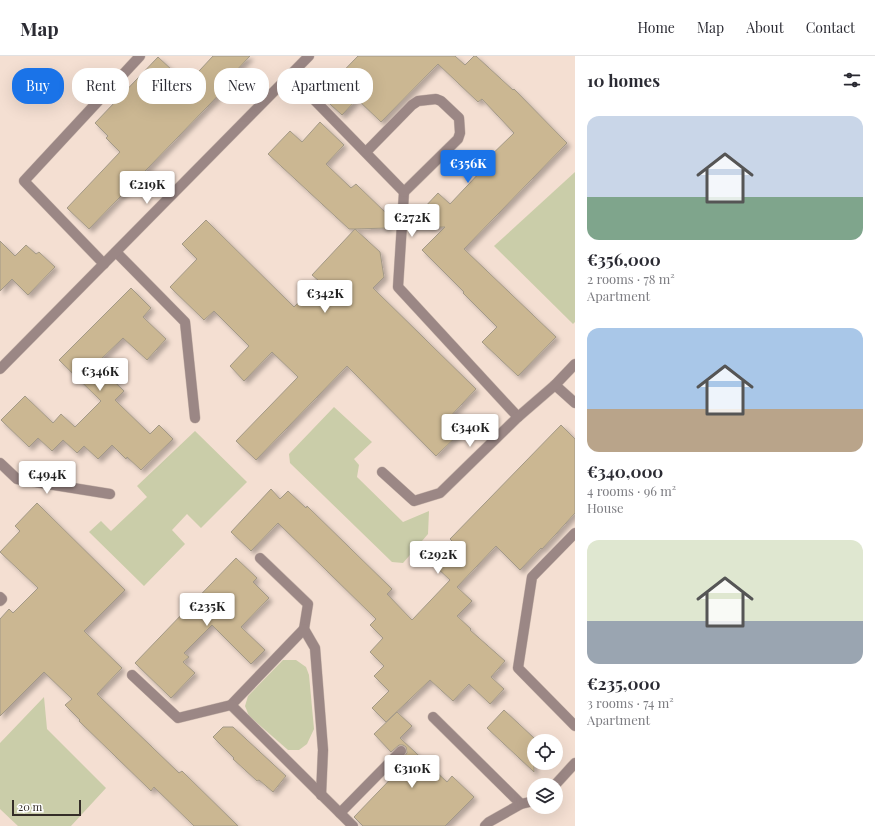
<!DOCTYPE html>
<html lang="en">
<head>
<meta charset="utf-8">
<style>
  :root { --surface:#fff; --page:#f2f2f3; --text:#2b2b33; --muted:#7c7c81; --line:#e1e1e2; --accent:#1a73e8 }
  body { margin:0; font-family:"Playfair Display",serif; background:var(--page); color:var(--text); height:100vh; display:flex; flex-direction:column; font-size:15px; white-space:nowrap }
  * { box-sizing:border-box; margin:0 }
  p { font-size:13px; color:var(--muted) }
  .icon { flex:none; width:22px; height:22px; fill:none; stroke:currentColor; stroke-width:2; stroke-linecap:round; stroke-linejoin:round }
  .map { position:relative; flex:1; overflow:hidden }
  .details { display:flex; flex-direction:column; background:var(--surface); width:300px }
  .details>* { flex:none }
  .guide { position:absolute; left:12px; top:12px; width:380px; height:36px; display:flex; gap:8px }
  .controls { position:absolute; left:527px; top:678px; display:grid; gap:8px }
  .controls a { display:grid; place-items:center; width:36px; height:36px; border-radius:50%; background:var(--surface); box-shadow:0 4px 16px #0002; font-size:20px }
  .scale { position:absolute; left:12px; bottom:10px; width:69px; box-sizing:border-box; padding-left:4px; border:2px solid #342d28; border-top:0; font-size:11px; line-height:14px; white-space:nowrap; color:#342d28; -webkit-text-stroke:3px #fff; paint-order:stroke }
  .price { position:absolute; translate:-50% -34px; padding:0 9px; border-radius:4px; background:#fff; color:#222; font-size:13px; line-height:26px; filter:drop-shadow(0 1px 2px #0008) }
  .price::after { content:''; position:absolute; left:50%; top:24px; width:12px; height:9px; margin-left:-6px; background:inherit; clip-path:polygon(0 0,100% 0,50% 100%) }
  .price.active { background:var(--accent); color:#fff }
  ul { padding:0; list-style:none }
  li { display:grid; align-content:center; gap:8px; height:212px; padding:0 12px }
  li span { display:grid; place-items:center; height:124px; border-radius:12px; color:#555 }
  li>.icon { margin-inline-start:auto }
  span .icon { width:72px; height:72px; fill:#fffc; stroke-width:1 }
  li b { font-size:17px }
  h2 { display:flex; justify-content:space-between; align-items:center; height:48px; padding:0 12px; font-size:17px }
  .pill { padding:0 14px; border-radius:16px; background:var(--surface); box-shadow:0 4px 16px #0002; font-size:14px; line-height:36px }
  .pill.active { background:var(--accent); color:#fff }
  header { display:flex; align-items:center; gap:24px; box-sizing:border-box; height:56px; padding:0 20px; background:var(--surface); border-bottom:1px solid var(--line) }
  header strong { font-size:19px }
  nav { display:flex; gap:22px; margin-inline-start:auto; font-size:14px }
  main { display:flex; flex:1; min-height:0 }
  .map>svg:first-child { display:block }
  .green { fill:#cacda9 }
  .building { fill:#cbb792; stroke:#a39987; filter:url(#shadow) }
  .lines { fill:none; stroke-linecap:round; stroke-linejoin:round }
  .minor-casing { stroke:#cebbb0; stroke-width:11 }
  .minor { stroke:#9b8785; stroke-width:10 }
</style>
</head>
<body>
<header>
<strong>Map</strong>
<nav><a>Home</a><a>Map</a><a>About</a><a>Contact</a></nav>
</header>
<main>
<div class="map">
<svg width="575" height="770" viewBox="0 0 575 770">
  <defs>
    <filter id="shadow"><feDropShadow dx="3.5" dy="3.5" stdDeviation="2" flood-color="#0004"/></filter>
  </defs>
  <rect width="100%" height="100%" fill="#f4dfd2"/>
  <g class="green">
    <path d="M575 116V266L573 268 494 190Z"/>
    <path d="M334 351 372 386 354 403 359 409 357 421 403 466 429 455 428 478 403 507 392 506 290 407 289 398Z"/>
    <path d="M195 375 247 426 201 472 187 458 172 474 185 488 144 530 89 476 101 465 111 475 147 441 137 430Z"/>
    <path d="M283 604H296L306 611 309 619 314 673 307 688 299 694H288L249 660 245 650 248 640Z"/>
    <path d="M44 641 47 673 106 732 71 770H18L0 753V687Z"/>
  </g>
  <g class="building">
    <path d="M213 0H250L234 17 237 20 89 173 67 152 120 96 106 82 108 80 95 67 158 1 187 28Z"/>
    <path d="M358 0H455L465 9 474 0H476L513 34 514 33 567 87 464 193 556 281 518 320 482 286 497 271 463 237 464 236 422 194 445 171 408 172V169L438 137 450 148 483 113 480 110 514 77 482 43 478 46 438 8 381 66 357 43 342 59 320 39Z"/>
    <path d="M320 66 344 89 326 108 351 132 356 128 387 158 388 172 355 173 380 196 384 221 373 232 476 333 447 364 460 377 436 400 347 310 256 404 236 385 298 321 272 296 244 325 230 310 249 290 214 255 204 264 170 231 197 203 182 188 206 164 294 251 319 225 312 219 355 173H349L268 98 290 75 302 86Z"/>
    <path d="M0 185 15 200 26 189 36 198 39 196 55 211 28 239 12 223 0 235Z"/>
    <path d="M131 232 151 252 143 261 166 283 147 304 123 282 96 308 124 335 115 344 150 378 159 369 173 383 141 414 127 401 126 403 112 389 98 403 84 390 77 397 63 384 52 395 38 382 29 391 1 364 25 340 53 367 61 358 75 371 101 345 59 304Z"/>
    <path d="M561 369 575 383V457L556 478 542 493 541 492 520 514 496 490 457 531 472 545 457 560 471 573 470 574 505 605 491 621 504 633 490 648 469 628 453 645 430 624 386 666 372 652 389 635 374 620 384 610 370 596 383 582 370 569 376 563 278 467 251 495 231 476 271 433 280 443 288 435 306 452 307 450 392 533 387 538 412 564 450 524 435 510 456 489 450 483Z"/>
    <path d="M37 447 125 534 84 575 122 612 97 638 179 717 182 715 238 770H194L154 731 151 735 79 665 80 664 65 649 72 643 44 616 0 660V563L9 553 13 557 38 532 0 496 20 475 15 470Z"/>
    <path d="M236 502 257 522 253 526 269 542 241 571 265 594 251 608 212 569 184 597 189 601 183 606 195 617 171 642 135 607Z"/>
    <path d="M504 654 534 682V716L487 672Z"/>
    <path d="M397 656 412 670 400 682 447 726 452 720 474 741 445 770H363L354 761 404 709 400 705 407 697 406 691 403 689H399L391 696 374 678Z"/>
    <path d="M223 671H233L286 720 273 736 259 724 257 725 233 703 234 702 213 681Z"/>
  </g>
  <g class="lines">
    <g class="minor-casing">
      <g id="minor">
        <path d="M291 20 404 136 398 231 518 361"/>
        <path d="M366 96 412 49 418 45 436 43 441 45 459 62 460 77 458 83 404 136"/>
        <path d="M116 196 185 266 195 362"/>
        <path d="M104 208 24 125 140 0"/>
        <path d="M0 313 309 0"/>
        <path d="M555 329 575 347"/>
        <path d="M0 407 17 423 110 438"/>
        <path d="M382 416 414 445 440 437 518 361 555 329 575 308"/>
        <path d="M575 477 532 521 518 612 575 670"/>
        <path d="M260 502 308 548 304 573"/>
        <path d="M0 541 2 543 0 545"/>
        <path d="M132 619 178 662 231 649 304 573 315 592 323 694 321 739"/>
        <path d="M231 649 353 770"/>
        <path d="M433 661 521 748"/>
        <path d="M555 729 575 707"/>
        <path d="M340 757 401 695"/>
        <path d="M485 770 489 766 521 748 534 745"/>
      </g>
    </g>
    <use href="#minor" class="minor"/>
  </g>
</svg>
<div class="controls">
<a><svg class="icon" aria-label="locate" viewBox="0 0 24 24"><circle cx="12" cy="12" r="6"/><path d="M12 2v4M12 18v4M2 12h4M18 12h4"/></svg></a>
<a><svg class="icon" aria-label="layers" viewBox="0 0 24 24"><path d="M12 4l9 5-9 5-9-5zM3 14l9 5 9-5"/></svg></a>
</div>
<div class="scale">20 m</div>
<b class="price active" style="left:468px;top:128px">€356K</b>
<b class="price" style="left:147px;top:149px">€219K</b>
<b class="price" style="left:412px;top:182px">€272K</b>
<b class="price" style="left:325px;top:258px">€342K</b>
<b class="price" style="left:100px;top:336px">€346K</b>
<b class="price" style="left:470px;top:392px">€340K</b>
<b class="price" style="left:47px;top:439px">€494K</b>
<b class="price" style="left:438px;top:519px">€292K</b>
<b class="price" style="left:207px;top:571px">€235K</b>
<b class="price" style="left:412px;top:733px">€310K</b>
<div class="guide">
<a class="pill active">Buy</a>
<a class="pill">Rent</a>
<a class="pill">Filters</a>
<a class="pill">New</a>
<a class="pill">Apartment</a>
</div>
</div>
<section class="details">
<h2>10 homes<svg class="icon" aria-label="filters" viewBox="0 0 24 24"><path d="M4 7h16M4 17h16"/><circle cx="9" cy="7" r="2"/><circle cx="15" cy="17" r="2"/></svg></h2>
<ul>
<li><span style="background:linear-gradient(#c9d6e8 65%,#7fa58c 0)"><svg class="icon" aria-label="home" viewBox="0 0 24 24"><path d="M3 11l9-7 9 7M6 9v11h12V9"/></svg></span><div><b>€356,000</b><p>2 rooms · 78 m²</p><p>Apartment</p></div></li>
<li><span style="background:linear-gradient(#a9c7e8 65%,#b9a48a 0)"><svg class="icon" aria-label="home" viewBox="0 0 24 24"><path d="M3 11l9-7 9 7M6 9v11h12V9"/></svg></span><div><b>€340,000</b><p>4 rooms · 96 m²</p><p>House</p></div></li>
<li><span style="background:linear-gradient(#dfe7d0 65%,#9aa5b1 0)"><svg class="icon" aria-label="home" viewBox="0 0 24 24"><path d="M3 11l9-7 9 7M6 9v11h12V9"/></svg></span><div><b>€235,000</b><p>3 rooms · 74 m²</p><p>Apartment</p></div></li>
</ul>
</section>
</main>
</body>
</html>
